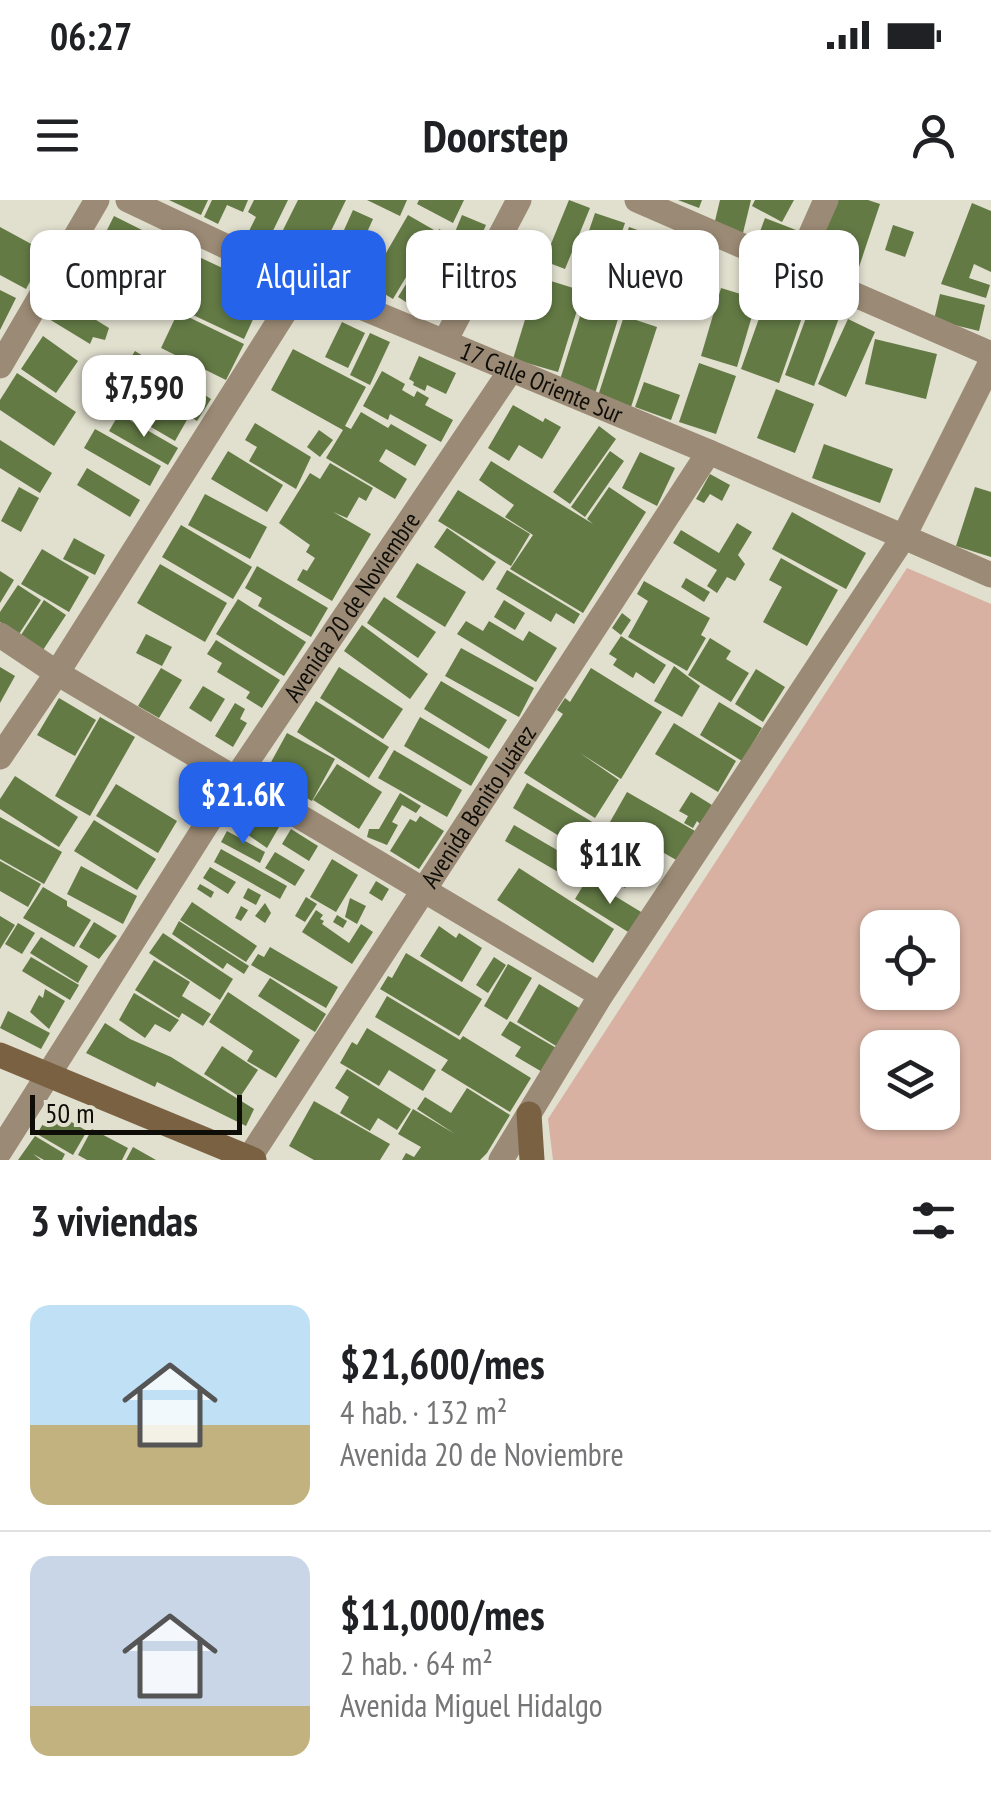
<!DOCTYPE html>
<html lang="es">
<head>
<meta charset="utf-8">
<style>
  :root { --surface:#fff; --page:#f6f6f6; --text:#202124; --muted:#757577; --line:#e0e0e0; --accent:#2563eb }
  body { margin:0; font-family:"PT Sans Narrow",sans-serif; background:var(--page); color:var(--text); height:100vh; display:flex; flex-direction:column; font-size:38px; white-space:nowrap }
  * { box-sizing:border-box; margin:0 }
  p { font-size:32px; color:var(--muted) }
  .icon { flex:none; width:55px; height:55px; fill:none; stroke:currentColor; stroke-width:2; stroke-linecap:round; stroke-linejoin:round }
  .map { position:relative; height:960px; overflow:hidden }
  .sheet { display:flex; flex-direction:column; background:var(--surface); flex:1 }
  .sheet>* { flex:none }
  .hud { position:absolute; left:30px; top:30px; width:932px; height:90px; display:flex; gap:20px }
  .tools { position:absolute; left:860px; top:710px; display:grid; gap:20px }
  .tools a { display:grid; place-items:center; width:100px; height:100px; border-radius:20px; background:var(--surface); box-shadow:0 2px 8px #0004; font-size:50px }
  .scale { position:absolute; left:30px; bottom:25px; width:212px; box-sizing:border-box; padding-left:10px; border:5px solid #0e0d07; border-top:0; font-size:28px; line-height:35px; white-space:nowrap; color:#0e0d07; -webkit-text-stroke:8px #e1dfce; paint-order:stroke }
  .price { position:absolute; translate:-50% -85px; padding:0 22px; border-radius:20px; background:#fff; color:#222; font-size:32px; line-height:65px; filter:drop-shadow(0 2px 5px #0008) }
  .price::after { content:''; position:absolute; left:50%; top:60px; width:30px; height:22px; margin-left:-15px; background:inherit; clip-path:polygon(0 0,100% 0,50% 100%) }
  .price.on { background:var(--accent); color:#fff }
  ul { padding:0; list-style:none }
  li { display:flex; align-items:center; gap:30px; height:250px; padding:0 30px }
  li+li { border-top:2px solid var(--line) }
  li span { display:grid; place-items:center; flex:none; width:280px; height:200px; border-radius:20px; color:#555 }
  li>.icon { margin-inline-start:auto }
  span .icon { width:120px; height:120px; fill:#fffc; stroke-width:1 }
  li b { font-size:42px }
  h2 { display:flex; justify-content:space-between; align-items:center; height:120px; padding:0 30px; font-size:42px }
  .pill { padding:0 35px; border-radius:20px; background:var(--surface); box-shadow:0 2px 8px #0004; font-size:35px; line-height:90px }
  .pill.on { background:var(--accent); color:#fff }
  .status { display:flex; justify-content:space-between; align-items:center; height:70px; padding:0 50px; background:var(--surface); direction:ltr }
  .status svg { height:28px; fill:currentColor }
  header { display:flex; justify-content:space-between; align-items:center; height:130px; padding:0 30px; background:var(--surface); font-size:45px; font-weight:800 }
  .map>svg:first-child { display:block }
  .green { fill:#d8b1a2; fill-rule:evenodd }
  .building { fill:#637a45 }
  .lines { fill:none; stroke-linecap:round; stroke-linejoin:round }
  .street { stroke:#9b8a75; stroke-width:25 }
  .secondary { stroke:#7a6142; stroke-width:25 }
  .labels { text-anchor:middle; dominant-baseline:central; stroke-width:8; stroke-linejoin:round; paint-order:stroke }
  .street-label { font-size:25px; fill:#0e0d07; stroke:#e1dfce }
</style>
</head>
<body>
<div class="status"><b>06:27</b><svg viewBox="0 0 49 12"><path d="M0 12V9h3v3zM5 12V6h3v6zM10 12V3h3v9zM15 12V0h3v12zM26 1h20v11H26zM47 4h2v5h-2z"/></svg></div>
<header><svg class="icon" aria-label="menu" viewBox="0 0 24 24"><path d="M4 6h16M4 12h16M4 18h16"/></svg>Doorstep<svg class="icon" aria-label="person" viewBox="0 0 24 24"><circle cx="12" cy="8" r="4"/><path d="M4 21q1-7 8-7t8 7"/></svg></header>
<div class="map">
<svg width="991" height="960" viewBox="0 0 991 960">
  <rect width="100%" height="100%" fill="#e1dfce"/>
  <path class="green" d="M907 368 991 404V960H553L548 919ZM878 728H942V792H878ZM878 848H942V912H878Z"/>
  <g class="building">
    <path d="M169 0H208L201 15Z"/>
    <path d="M212 0H248L243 12 227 5 218 24 204 17Z"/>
    <path d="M254 0H288L265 47 246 37 256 17 248 12Z"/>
    <path d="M298 0H346L314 66 275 46Z"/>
    <path d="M367 0H407L400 16Z"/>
    <path d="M419 0H464L453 23 417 4Z"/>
    <path d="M569 0 590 8 565 69 544 61Z"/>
    <path d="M678 0H702L699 8Z"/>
    <path d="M720 0H751L743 33 714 25Z"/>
    <path d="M755 0H794L782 22 752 6Z"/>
    <path d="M833 0H868L880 4 856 76 812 61Z"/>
    <path d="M972 3 991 11V72L974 64 969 78 990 85 986 98 941 84Z"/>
    <path d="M353 10 373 19 342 88 322 79Z"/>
    <path d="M595 13 625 23 606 79 576 69Z"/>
    <path d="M408 15 434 30 393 99 368 84Z"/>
    <path d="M462 15 486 25 479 41 455 32Z"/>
    <path d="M114 16 168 43 142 96 88 68Z"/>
    <path d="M765 18 796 30 787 56 755 45Z"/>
    <path d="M893 25 914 32 905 57 885 50Z"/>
    <path d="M0 27 46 52 26 89 0 75Z"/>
    <path d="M629 27 655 36 644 68 618 59Z"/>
    <path d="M439 29 468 44 446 87 417 72Z"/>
    <path d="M172 45 191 55 156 120 137 109Z"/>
    <path d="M199 57 267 89 244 139 176 107Z"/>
    <path d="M85 69 114 86 97 114 68 96Z"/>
    <path d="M413 73 438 89 423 113 398 97Z"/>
    <path d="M538 77 583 91 558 172 513 159Z"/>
    <path d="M721 88 757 99 737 167 701 156Z"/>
    <path d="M0 90 16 98 0 130Z"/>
    <path d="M587 94 622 106 594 197 558 186Z"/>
    <path d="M940 94 985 105 979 131 934 120Z"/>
    <path d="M767 96 805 109 779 183 741 169Z"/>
    <path d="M67 102 109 128 105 140 93 137 90 144 49 119Z"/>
    <path d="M811 104 840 115 814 186 785 175Z"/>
    <path d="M178 112 244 144 226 180 161 148Z"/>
    <path d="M624 116 657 127 631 207 598 196Z"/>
    <path d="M848 119 875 132 846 197 818 184Z"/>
    <path d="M342 122 365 133 348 168 325 157Z"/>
    <path d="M370 133 390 142 370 185 350 175Z"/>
    <path d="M43 136 78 161 56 193 21 169Z"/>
    <path d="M875 139 937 154 926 199 865 184Z"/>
    <path d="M293 149 366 187 345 226 351 229 361 212 388 228 391 224 427 245 415 266 386 249 379 261 407 279 395 299 326 258 343 230 271 190Z"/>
    <path d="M135 151 211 199 197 221 121 173Z"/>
    <path d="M419 156 456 173 446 194 427 185 425 191 413 185 414 182 409 179Z"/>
    <path d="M699 163 736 176 716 234 679 222Z"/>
    <path d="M100 165 188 218 175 241 86 189Z"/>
    <path d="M382 171 405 184 402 190 414 197 417 191 429 198 425 205 453 220 441 242 390 214 388 220 363 206Z"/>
    <path d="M17 173 76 212 54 246 0 210V200Z"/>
    <path d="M644 182 680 195 671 220 635 207Z"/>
    <path d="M776 189 814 204 795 253 757 238Z"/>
    <path d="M513 205 543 222 545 218 561 227 542 259 519 245 509 261 488 248Z"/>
    <path d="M119 214 178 248 168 265 109 231Z"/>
    <path d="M255 223 311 257 296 289 249 261 257 247 245 240Z"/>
    <path d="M599 226 616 239 570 304 553 292Z"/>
    <path d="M95 229 161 266 150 286 84 248Z"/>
    <path d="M319 230 333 240 320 257 307 247Z"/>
    <path d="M0 240 52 273 40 293 0 268Z"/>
    <path d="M824 244 893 269 880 303 812 278Z"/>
    <path d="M228 251 283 285 267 312 211 279Z"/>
    <path d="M610 251 624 261 585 317 571 307Z"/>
    <path d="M640 252 675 268 657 306 622 288Z"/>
    <path d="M491 261 593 324 587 319 609 287 646 312 583 413 510 369 533 335 505 317 514 305 479 280Z"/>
    <path d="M330 263 373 288 366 301 359 297 347 318 333 312 371 334 332 401 297 380 303 369 307 371 315 358 306 352 310 345 279 323 310 273 320 279Z"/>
    <path d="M87 268 140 300 130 317 77 285Z"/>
    <path d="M710 274 730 285 722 301 710 294 704 303 696 299Z"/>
    <path d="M19 287 39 298 21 332 1 321Z"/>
    <path d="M975 287 991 292V357L956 346Z"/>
    <path d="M458 290 530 334 511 366 438 321Z"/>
    <path d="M205 294 267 327 250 359 188 325Z"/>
    <path d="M792 312 866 353 846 389 772 349Z"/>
    <path d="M737 323 752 332 738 355 745 364 735 381 727 377 717 393 707 386 717 370 673 343 681 330 719 353Z"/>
    <path d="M181 325 252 367 233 399 162 357Z"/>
    <path d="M447 328 496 362 483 381 434 347Z"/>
    <path d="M74 338 105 355 95 375 63 359Z"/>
    <path d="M42 349 89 377 69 412 21 384Z"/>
    <path d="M781 358 838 390 807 446 763 422 782 387 769 380Z"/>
    <path d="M417 363 466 392 445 427 396 397Z"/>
    <path d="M160 364 227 403 205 442 137 403Z"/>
    <path d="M257 366 328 408 311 437 258 406 262 398 245 388Z"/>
    <path d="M507 370 580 414 574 424 556 413 551 422 496 389Z"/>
    <path d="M0 371 14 380 0 403Z"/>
    <path d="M686 378 710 392 704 402 681 387Z"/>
    <path d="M644 381 710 418 701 435 706 438 687 471 628 437 648 401 637 394Z"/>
    <path d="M18 385 41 400 19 434 0 422V412Z"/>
    <path d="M384 397 436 432 418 458 367 423Z"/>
    <path d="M238 399 306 442 284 476 216 434Z"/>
    <path d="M44 400 66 415 43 450 21 435Z"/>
    <path d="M504 400 525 413 515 430 494 417Z"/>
    <path d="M622 413 631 420 621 435 612 428Z"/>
    <path d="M466 421 483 431 489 421 523 441 529 431 557 448 536 482 457 434Z"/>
    <path d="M362 425 428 474 410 499 344 451Z"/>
    <path d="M146 434 172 447 162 466 136 453Z"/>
    <path d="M621 436 666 465 654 484 636 472 633 478 613 465 617 459 609 454Z"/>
    <path d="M710 438 731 451 726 459 749 473 731 502 688 475Z"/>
    <path d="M216 440 280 480 262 508 246 498 250 492 217 472 222 463 207 454Z"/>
    <path d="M461 448 534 488 519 517 445 476Z"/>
    <path d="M674 466 700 486 682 517 654 501Z"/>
    <path d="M0 467 15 476 0 503Z"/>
    <path d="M339 467 403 509 383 539 320 498Z"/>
    <path d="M161 468 182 480 159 518 138 506Z"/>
    <path d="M591 468 662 512 621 579 580 553 619 580 595 618 524 573 563 514 557 510 565 498 570 502Z"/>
    <path d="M756 469 785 487 763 522 735 504Z"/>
    <path d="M441 481 507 520 489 549 424 509Z"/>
    <path d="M203 486 225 499 211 522 189 508Z"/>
    <path d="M59 498 96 520 75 556 37 535Z"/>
    <path d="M316 501 389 547 369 578 297 532Z"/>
    <path d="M719 502 762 528 742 561 700 535Z"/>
    <path d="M235 503 245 509 240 519 247 523 233 547 215 536Z"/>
    <path d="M100 517 135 537 90 616 55 596Z"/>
    <path d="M420 517 488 557 471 586 404 546Z"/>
    <path d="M674 523 736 561 718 592 655 554Z"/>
    <path d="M287 533 335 559 312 601 264 575Z"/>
    <path d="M394 550 462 590 447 617 378 578Z"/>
    <path d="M337 564 382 592 359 629 313 600Z"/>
    <path d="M15 576 78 617 59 647 0 609V599Z"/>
    <path d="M527 583 594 623 579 648 513 608Z"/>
    <path d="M116 584 177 621 158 653 96 616Z"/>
    <path d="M627 592 695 631 678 661 610 622Z"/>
    <path d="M691 592 712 605 700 624 697 621 693 628 684 623 688 616 679 611Z"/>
    <path d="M400 593 421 606 416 613 402 605 392 622 398 625 387 645 367 637 369 629H379Z"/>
    <path d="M251 611 279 627 267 648 241 630Z"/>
    <path d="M420 616 444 631 419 669 390 651 410 619 416 622Z"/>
    <path d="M0 617 62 652 44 684 0 659Z"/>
    <path d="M94 620 156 659 137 690 74 651Z"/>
    <path d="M598 622 647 652 625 688 578 659Z"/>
    <path d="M514 625 569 657 560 673 505 641Z"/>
    <path d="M291 629 318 646 309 661 282 644Z"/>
    <path d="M227 631 265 652 260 663 221 642Z"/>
    <path d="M221 649 287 686 280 699 214 662Z"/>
    <path d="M275 652 305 670 295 686 265 668Z"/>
    <path d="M332 659 358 675 336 712 310 697Z"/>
    <path d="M0 661 41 684 28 707 0 691Z"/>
    <path d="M81 666 137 696 123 724 67 694Z"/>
    <path d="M210 667 236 682 228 694 203 678Z"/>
    <path d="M519 668 614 729 593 763 497 700Z"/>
    <path d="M587 679 646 715 633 735 575 699Z"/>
    <path d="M376 681 389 689 382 701 369 693Z"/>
    <path d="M200 684 214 692 211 698 197 689Z"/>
    <path d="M43 687 67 701V706L91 720 74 747 23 718Z"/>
    <path d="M248 688 261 695 256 705 243 698Z"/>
    <path d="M306 697 317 704 305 722 295 716Z"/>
    <path d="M350 698 366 706 357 724 345 717Z"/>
    <path d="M192 702 257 746 246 762 180 720Z"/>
    <path d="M265 703 271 713 265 723 255 716Z"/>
    <path d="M241 706 248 710 241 721 235 718Z"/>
    <path d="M316 710 323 715 320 719 324 721 322 724 349 743 361 724 373 732 352 764 302 732Z"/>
    <path d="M337 715 347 721 343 728 333 722Z"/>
    <path d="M0 716 15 725 0 749Z"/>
    <path d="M179 721 249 766 244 774 227 763 223 769 172 734Z"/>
    <path d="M94 722 117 736 99 759 79 747Z"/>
    <path d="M18 723 35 733 22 754 5 744Z"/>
    <path d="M439 726 456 738 459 733 482 748 462 782 420 756Z"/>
    <path d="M163 733 233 779 220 800 149 753Z"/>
    <path d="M41 737 88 766 78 783 30 753Z"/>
    <path d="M270 747 338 787 326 808 251 765 258 754 264 757Z"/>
    <path d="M406 753 482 799 459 836 380 789 388 776 392 778Z"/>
    <path d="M31 757 79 785 70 800 22 771Z"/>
    <path d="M494 757 506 765 488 793 476 785Z"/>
    <path d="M154 760 190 782 182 796 211 814 203 826 182 813 179 818 135 790Z"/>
    <path d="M508 764 532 778 507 820 484 806Z"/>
    <path d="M270 778 326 814 315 832 258 796Z"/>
    <path d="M539 784 584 811 561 849 517 822Z"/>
    <path d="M45 789 65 801 49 829 30 812 39 795 43 798Z"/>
    <path d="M228 792 300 840 276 878 247 861 253 851 209 822Z"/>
    <path d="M134 793 179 820 170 832 155 824 145 838 119 820Z"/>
    <path d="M387 796 460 840 463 836 531 878 510 912 441 870 448 860 375 817Z"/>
    <path d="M8 811 50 833 41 849 0 828Z"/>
    <path d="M510 821 558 849 544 873 515 856 521 847 501 835Z"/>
    <path d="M105 823 130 839 171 857 254 909 246 926 157 882 155 887 86 853Z"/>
    <path d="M367 828 436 870 423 891 389 870 379 886 340 863 352 842 357 845Z"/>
    <path d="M222 846 258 870 240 897 204 874Z"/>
    <path d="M347 869 411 909 397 930 378 918 370 931 340 913 349 897 335 888Z"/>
    <path d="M467 888 510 915 487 953 480 960H402L406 953 414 957 421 947 398 934 413 909 455 934 417 909 425 897 451 913Z"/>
    <path d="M314 901 390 944 380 960H314L289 946Z"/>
    <path d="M51 910 87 931 73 955 37 934Z"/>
    <path d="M92 929 128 948 122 960H87L78 955Z"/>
    <path d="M35 936 65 954 62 960H44L33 954 41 960H18Z"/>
    <path d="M133 947 156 960H126Z"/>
  </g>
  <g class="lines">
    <g class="street">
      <path id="s1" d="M128 0 303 83 709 252 991 375"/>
      <path d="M637 0 991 154"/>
      <path d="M795 70 826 0"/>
      <path d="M445 141 519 0"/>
      <path d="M0 166 97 0"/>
      <path d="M0 435 57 473 601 795"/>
      <path d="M0 557 57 473 303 83"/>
      <path id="s2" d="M0 951 236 578 511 170"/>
      <path id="s3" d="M248 960 709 252"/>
      <path d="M501 960 601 795 903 338 991 162"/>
    </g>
    <g class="secondary">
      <path d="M0 855 254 960"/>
      <path d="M529 914 532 960"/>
    </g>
  </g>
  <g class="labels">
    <g class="street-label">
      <text stroke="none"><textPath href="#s1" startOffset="452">17 Calle Oriente Sur</textPath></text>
      <text stroke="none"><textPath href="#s2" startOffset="648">Avenida 20 de Noviembre</textPath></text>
      <text stroke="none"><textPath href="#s3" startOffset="422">Avenida Benito Juárez</textPath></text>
    </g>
  </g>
</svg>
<div class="tools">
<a><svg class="icon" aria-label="locate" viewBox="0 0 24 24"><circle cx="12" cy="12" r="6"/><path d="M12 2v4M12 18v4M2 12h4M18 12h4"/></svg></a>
<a><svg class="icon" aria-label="layers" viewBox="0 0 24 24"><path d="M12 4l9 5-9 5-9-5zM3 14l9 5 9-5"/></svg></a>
</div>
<div class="scale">50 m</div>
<b class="price" style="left:144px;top:240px">$7,590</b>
<b class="price on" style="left:243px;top:647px">$21.6K</b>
<b class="price" style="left:610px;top:707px">$11K</b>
<div class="hud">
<a class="pill">Comprar</a>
<a class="pill on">Alquilar</a>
<a class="pill">Filtros</a>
<a class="pill">Nuevo</a>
<a class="pill">Piso</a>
</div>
</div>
<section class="sheet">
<h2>3 viviendas<svg class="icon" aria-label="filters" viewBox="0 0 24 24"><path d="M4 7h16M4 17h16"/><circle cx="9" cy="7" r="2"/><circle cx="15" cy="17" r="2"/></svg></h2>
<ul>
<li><span style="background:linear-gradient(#bfe0f5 60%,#c2b280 0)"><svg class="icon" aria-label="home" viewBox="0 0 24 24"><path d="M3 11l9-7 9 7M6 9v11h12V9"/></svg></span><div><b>$21,600/mes</b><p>4 hab. · 132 m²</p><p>Avenida 20 de Noviembre</p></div></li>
<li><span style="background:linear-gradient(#c9d6e8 75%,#c2b280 0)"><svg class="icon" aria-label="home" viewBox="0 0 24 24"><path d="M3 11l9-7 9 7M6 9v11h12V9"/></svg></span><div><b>$11,000/mes</b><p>2 hab. · 64 m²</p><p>Avenida Miguel Hidalgo</p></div></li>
</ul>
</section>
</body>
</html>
